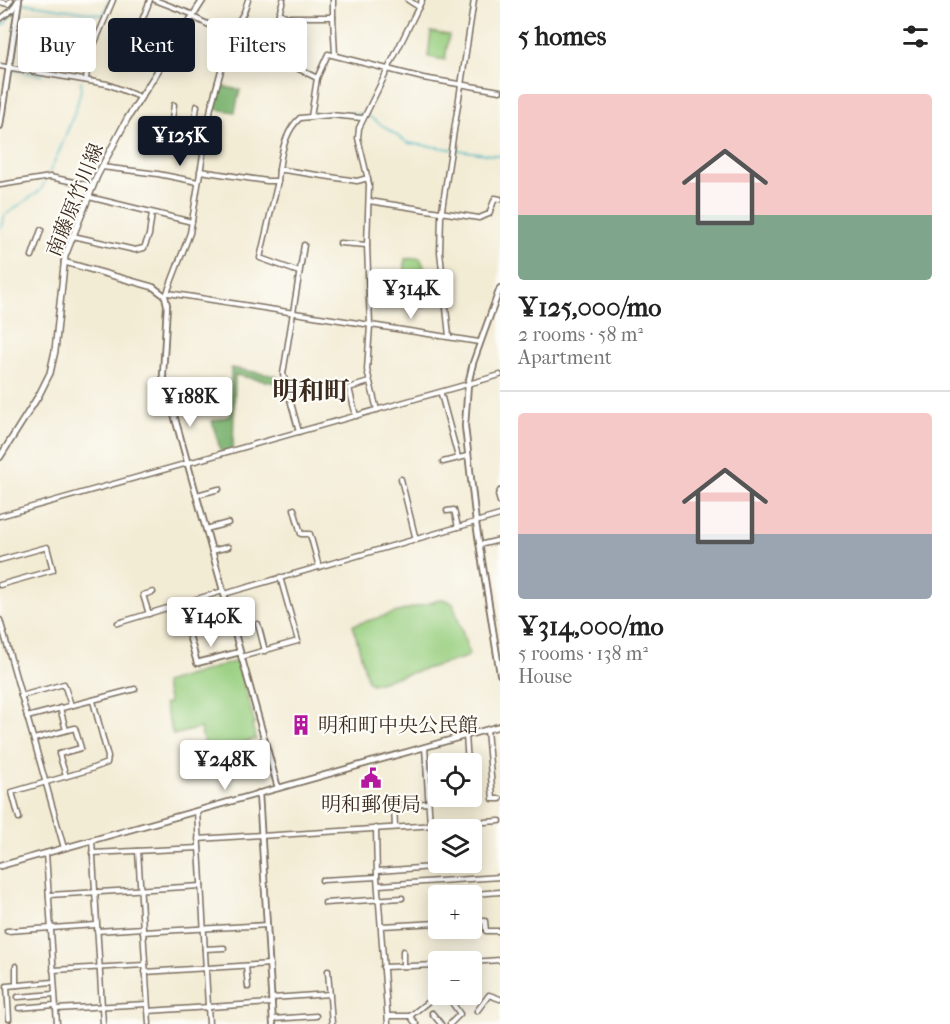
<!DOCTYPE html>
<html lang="en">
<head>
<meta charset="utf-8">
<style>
  :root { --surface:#fff; --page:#f6f6f6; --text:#222; --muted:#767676; --line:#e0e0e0; --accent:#111827 }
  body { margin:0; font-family:"IM FELL French Canon","Noto Serif JP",serif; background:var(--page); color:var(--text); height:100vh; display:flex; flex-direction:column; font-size:22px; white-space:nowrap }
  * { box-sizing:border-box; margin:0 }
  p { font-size:20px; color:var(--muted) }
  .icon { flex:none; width:33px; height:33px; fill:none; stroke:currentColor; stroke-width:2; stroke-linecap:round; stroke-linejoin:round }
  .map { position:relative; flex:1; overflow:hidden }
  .side { display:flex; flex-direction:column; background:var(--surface); width:450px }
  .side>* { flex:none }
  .banner { position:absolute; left:18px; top:18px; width:392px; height:54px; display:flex; gap:12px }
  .controls { position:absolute; left:428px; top:753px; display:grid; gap:12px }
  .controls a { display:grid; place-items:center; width:54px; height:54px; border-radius:6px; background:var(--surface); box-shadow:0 3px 15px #0003; font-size:30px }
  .price { position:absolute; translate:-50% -51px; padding:0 14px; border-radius:6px; background:#fff; color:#222; font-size:20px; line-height:39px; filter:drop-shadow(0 2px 3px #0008) }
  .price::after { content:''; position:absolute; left:50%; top:36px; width:18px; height:14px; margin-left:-9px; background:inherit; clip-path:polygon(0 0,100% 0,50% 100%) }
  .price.active { background:var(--accent); color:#fff }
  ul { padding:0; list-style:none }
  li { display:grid; align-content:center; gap:12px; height:318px; padding:0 18px }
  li+li { border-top:2px solid var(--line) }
  li span { display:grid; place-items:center; height:186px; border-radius:6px; color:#555 }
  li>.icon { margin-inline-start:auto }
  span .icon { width:108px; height:108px; fill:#fffc; stroke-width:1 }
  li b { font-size:26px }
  h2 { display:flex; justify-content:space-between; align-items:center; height:72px; padding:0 18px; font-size:26px }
  .pill { padding:0 21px; border-radius:6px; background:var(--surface); box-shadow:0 3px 15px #0003; font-size:21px; line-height:54px }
  .pill.active { background:var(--accent); color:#fff }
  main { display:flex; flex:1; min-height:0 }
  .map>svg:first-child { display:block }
  .green { fill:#99cf80; stroke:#6a7c4f; stroke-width:1.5 }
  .forest { fill:#7ab26e; stroke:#5a6e46; stroke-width:1.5 }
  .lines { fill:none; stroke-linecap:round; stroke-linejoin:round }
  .stream { stroke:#47b5c2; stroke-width:1.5 }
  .minor-casing { stroke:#7b6e5e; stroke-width:7 }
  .tertiary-casing { stroke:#7b6e5e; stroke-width:8 }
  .secondary-casing { stroke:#7b6e5e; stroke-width:8 }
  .minor { stroke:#fff; stroke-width:4 }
  .tertiary { stroke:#fff; stroke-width:4.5 }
  .secondary { stroke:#fff; stroke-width:5 }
  .labels { text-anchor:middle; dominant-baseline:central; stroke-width:4.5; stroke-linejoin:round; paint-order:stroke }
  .street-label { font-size:20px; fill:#3b2a1e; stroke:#fdfcf7 }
  .poi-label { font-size:20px; fill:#3b2a1e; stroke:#fdfcf7; text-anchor:start }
  .district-label { font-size:26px; font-weight:bold; fill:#3b2a1e; stroke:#fdfcf7 }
</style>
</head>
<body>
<main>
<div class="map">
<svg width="500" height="1024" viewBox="0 0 500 1024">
  <rect width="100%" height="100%" fill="#fdfcf7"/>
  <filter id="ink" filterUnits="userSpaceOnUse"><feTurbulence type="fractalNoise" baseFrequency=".0167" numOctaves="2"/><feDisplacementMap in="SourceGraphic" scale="12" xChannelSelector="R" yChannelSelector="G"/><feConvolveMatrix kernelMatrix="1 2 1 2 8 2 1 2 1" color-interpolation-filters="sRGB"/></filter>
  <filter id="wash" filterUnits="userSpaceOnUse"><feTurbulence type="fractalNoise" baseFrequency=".008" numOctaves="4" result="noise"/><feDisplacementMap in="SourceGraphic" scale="24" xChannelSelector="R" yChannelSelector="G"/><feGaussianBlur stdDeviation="1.35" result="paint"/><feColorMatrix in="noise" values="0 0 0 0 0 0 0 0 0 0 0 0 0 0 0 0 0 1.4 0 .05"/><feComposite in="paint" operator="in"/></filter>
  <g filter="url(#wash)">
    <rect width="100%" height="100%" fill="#f3ecd5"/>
    <g class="green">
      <path d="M431 32 449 35 445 60 428 57Z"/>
      <path d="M420 258 426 271 421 282 424 288 417 292 425 300 424 307 418 302 413 306 395 290V288L408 287 405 272V259Z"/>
      <path d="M443 599 453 603 469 653 467 657 372 684 368 682 353 625Z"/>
      <path d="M237 661 255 724 252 725 256 739 207 753 200 728 173 735 164 704 169 703 164 683Z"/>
    </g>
    <g class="forest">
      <path d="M220 86 240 90 235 112 213 109Z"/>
      <path d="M231 368 277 376 276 383 235 375 233 449 221 452 212 421 230 416Z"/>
    </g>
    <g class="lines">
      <g class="stream">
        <path d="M8 12 14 0"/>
        <path d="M0 22 6 16"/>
        <path d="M0 26 5 24 15 10"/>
        <path d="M234 34 305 70"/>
        <path d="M13 65 22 3 103 15 110 0"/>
        <path d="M12 70 41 75"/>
        <path d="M312 114H360"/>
        <path d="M367 115 408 143 500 156"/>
        <path d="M48 175C56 159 85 94 81 81"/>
        <path d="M0 229 5 215 41 190 45 181"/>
      </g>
    </g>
  </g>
  <g filter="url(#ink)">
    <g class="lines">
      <g class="minor-casing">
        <g id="minor">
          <path d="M150 0 131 48 145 53 153 66 158 69"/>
          <path d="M155 0 194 15"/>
          <path d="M333 0V17"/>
          <path d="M408 0 419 7"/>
          <path d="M0 2 8 4 11 0"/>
          <path d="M279 13 288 17H333L335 55"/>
          <path d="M193 17 317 78"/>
          <path d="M0 19 12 10 18 0"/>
          <path d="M264 51 274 31 283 0"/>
          <path d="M0 66 107 84 140 97"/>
          <path d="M86 80 88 59 113 0"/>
          <path d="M197 106 193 132 205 134"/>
          <path d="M311 117 317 78 328 54 423 78 500 91"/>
          <path d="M156 131 170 133 174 105"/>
          <path d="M102 167 158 174 198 182"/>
          <path d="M279 170C281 153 286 130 300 118L331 115 362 118"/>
          <path d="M200 171 267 181H278L279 170H284L357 181 368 178"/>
          <path d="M278 181 260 258 299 272"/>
          <path d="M0 185 50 177 93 186"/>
          <path d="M89 197 192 222"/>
          <path d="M369 201 479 218 489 214 495 198 500 199"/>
          <path d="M73 236 135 250 144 248 149 235 152 213"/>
          <path d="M340 243 367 245"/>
          <path d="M32 256 41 230"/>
          <path d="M167 293 190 233 211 107 231 34 244 12 248 0"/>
          <path d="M168 293 479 342"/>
          <path d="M449 336 440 252 441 216 474 0"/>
          <path d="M441 394 458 457"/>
          <path d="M377 410 367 370 370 325 367 245 369 184 358 138 359 128 422 0"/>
          <path d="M356 416 349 388 369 382"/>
          <path d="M299 432 283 374 304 245"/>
          <path d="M443 462 467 456"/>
          <path d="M401 479 416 540"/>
          <path d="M500 491 498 495 500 502"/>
          <path d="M197 495 219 489"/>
          <path d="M294 509 301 534H310L319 567"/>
          <path d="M447 511 454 510 458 527"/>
          <path d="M0 516 500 375"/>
          <path d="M206 529 228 523"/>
          <path d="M479 545 500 540"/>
          <path d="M212 551 228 547"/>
          <path d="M0 560 47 547 53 570 0 585"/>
          <path d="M224 594 500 515"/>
          <path d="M149 614 143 595 153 592"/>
          <path d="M0 620 64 848"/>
          <path d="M118 623 223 591"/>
          <path d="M258 624 265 651"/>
          <path d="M241 657 298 641 280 577"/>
          <path d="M21 696 64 684 71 705"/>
          <path d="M60 708 66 730"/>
          <path d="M27 717 135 689"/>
          <path d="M487 730 493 799H500"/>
          <path d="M466 735 468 764"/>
          <path d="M34 739 75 728 81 748 59 754 66 776"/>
          <path d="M425 747 430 825"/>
          <path d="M427 775 438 772"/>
          <path d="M197 811 209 1024"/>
          <path d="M19 818 12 792 88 770 107 763 108 757 93 701"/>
          <path d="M395 827 394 805 428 803"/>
          <path d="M376 828 377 877 388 1024"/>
          <path d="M261 836 500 821"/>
          <path d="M198 839 261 835"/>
          <path d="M92 840 103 1024"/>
          <path d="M138 851 149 1024"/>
          <path d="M46 853 57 1024"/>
          <path d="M92 853 199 848"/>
          <path d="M461 865 475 864"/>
          <path d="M378 871 461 865V862"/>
          <path d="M322 880 377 877"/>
          <path d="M379 885 500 877"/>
          <path d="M49 895 201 886"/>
          <path d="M461 895 500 892"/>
          <path d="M325 903 402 898"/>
          <path d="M471 921H485L486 931H500"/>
          <path d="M382 926 438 923"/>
          <path d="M7 931 96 925"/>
          <path d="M97 931 143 928"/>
          <path d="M143 932 267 925"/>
          <path d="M205 949 224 948"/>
          <path d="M403 951V966"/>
          <path d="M471 962 500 960"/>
          <path d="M16 966V985"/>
          <path d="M246 966 248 987"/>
          <path d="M383 967 438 965"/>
          <path d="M53 970 145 965"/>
          <path d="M328 971 332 1024"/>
          <path d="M145 972 270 964"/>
          <path d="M446 994 460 1014 450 1024"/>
          <path d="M18 997 54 994"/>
          <path d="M272 998 330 994"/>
          <path d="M19 1008 55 1005"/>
          <path d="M56 1009 147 1004"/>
          <path d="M148 1011 272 1003"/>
          <path d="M477 1011 489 995 500 999"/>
          <path d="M432 1013 441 1024"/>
          <path d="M388 1016H410L416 1024"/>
          <path d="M410 1016 429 1001"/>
          <path d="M9 1019 7 986 53 982"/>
          <path d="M273 1019 316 1016"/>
        </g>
      </g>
      <g class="tertiary-casing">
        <g id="tertiary">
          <path d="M0 126 19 0"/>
          <path d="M64 262 153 287 165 296 167 305 163 375 278 788"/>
          <path d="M500 288 473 363 468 384 465 426 476 523 500 674"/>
          <path d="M189 635 197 663 240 652"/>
          <path d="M259 793 273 1024"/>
          <path d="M0 866 500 726"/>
        </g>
      </g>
      <g class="secondary-casing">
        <path id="secondary" d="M0 457 39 395 50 373 55 351 65 256 97 176 127 119 203 0"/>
      </g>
      <use href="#minor" class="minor"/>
      <use href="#tertiary" class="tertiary"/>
      <use href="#secondary" class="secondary"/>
    </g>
  </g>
  <defs>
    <g id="building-bare" transform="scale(1.62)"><path d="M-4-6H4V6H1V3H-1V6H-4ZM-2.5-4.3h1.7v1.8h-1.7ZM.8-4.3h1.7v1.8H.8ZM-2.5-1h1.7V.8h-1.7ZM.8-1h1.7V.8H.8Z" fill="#b5179e" stroke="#fdfcf7" stroke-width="2.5" paint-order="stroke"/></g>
    <g id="civic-bare" transform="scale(1.62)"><path d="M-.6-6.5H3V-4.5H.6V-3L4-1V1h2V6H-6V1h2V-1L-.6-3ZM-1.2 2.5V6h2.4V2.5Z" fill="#b5179e" stroke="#fdfcf7" stroke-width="2.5" paint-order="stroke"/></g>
  </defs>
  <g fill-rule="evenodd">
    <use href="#building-bare" x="301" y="725"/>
    <use href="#civic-bare" x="371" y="778"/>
  </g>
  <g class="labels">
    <g class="street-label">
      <text transform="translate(75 200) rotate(-68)">南藤原竹川線</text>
    </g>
    <g class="poi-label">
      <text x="318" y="725">明和町中央公民館</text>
      <text x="371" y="804" text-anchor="middle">明和郵便局</text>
    </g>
    <g class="district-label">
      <text x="311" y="391">明和町</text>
    </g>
  </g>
</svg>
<div class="controls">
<a><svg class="icon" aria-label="locate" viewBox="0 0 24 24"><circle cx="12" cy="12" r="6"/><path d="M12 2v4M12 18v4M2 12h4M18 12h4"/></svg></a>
<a><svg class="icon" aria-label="layers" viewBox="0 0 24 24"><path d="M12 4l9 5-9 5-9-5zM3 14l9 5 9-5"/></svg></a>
<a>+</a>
<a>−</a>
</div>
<b class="price active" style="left:180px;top:167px">¥125K</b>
<b class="price" style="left:411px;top:320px">¥314K</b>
<b class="price" style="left:190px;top:428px">¥188K</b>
<b class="price" style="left:211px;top:648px">¥140K</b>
<b class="price" style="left:225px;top:791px">¥248K</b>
<div class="banner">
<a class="pill">Buy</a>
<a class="pill active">Rent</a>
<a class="pill">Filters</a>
</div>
</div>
<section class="side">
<h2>5 homes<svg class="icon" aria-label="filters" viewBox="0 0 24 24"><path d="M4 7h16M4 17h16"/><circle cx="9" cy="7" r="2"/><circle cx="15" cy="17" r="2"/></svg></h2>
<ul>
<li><span style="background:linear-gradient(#f6c9c9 65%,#7fa58c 0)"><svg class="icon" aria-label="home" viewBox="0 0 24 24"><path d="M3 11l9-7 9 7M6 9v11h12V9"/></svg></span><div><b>¥125,000/mo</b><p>2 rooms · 58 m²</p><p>Apartment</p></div></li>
<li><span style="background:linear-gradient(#f6c9c9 65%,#9aa5b1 0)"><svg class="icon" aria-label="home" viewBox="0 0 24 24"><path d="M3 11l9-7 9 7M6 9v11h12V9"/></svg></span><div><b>¥314,000/mo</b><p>5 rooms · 138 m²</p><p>House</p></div></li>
</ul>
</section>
</main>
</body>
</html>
